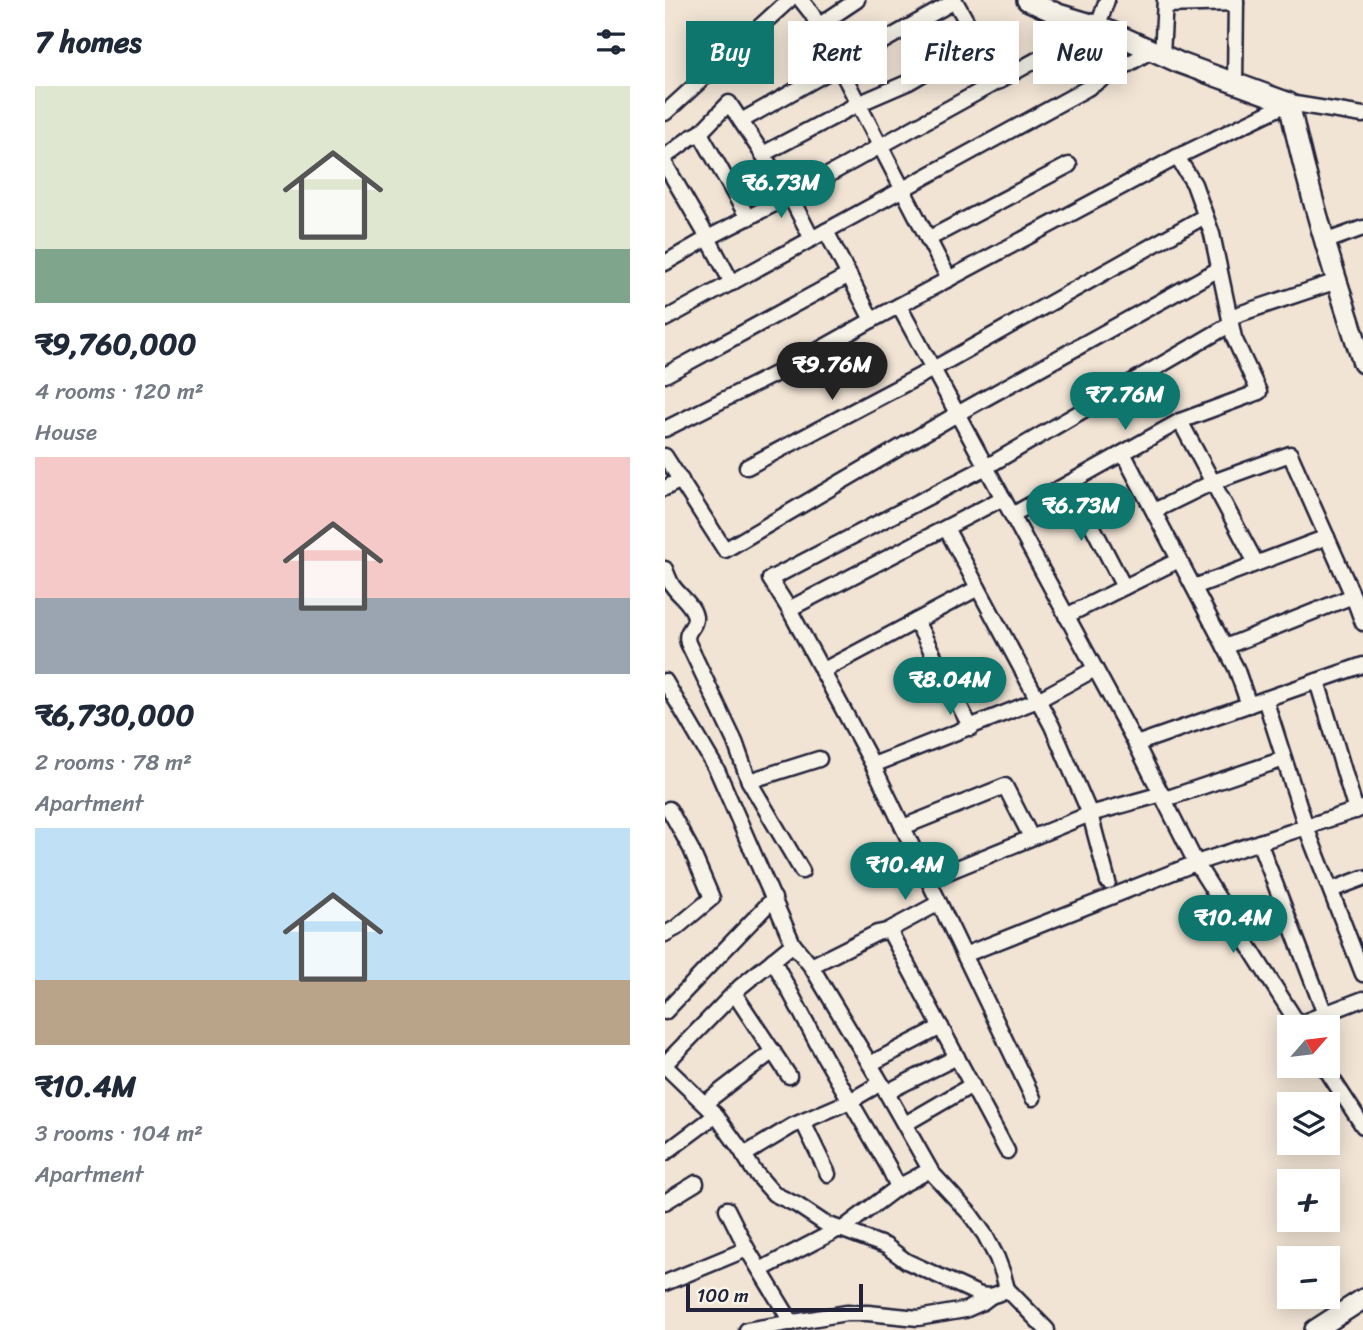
<!DOCTYPE html>
<html lang="en">
<head>
<meta charset="utf-8">
<style>
  :root { --surface:#fff; --page:#f2f2f3; --text:#1f2937; --muted:#747a83; --accent:#0f766e }
  body { margin:0; font-family:Sriracha,sans-serif; background:var(--page); color:var(--text); height:100vh; display:flex; flex-direction:column; font-size:26px; white-space:nowrap }
  * { box-sizing:border-box; margin:0 }
  p { font-size:23px; color:var(--muted) }
  .icon { flex:none; width:38px; height:38px; fill:none; stroke:currentColor; stroke-width:2; stroke-linecap:round; stroke-linejoin:round }
  .map { position:relative; flex:1; overflow:hidden }
  .panel { display:flex; flex-direction:column; background:var(--surface); width:665px }
  .panel>* { flex:none }
  .top-card { position:absolute; left:21px; top:21px; width:570px; height:63px; display:flex; gap:14px }
  .needle { width:46px; rotate:62deg }
  .buttons { position:absolute; left:612px; top:1015px; display:grid; gap:14px }
  .buttons a { display:grid; place-items:center; width:63px; height:63px; border-radius:0px; background:var(--surface); box-shadow:0 4px 18px #0003; font-size:35px }
  .scale { position:absolute; left:21px; bottom:18px; width:177px; box-sizing:border-box; padding-left:7px; border:4px solid #22223b; border-top:0; font-size:19px; line-height:24px; white-space:nowrap; color:#22223b; -webkit-text-stroke:5px #f7f3e8; paint-order:stroke }
  .price { position:absolute; translate:-50% -60px; padding:0 16px; border-radius:24px; background:var(--accent); color:#fff; font-size:23px; line-height:46px; filter:drop-shadow(0 2px 4px #0008) }
  .price::after { content:''; position:absolute; left:50%; top:42px; width:21px; height:16px; margin-left:-10px; background:inherit; clip-path:polygon(0 0,100% 0,50% 100%) }
  .price.active { background:#222; color:#fff }
  ul { padding:0; list-style:none }
  li { display:grid; align-content:center; gap:14px; height:371px; padding:0 35px }
  li span { display:grid; place-items:center; height:217px; border-radius:0px; color:#555 }
  li>.icon { margin-inline-start:auto }
  span .icon { width:126px; height:126px; fill:#fffc; stroke-width:1 }
  li b { font-size:30px }
  h2 { display:flex; justify-content:space-between; align-items:center; height:84px; padding:0 35px; font-size:30px }
  .pill { padding:0 24px; border-radius:0px; background:var(--surface); box-shadow:0 4px 18px #0003; font-size:24px; line-height:63px }
  .pill.active { background:var(--accent); color:#fff }
  main { display:flex; flex:1; min-height:0 }
  .map>svg:first-child { display:block }
  .lines { fill:none; stroke-linecap:round; stroke-linejoin:round }
  .street-casing { stroke:#22223b; stroke-width:19 }
  .secondary-casing { stroke:#22223b; stroke-width:24 }
  .street { stroke:#f7f3e8; stroke-width:14 }
  .secondary { stroke:#f7f3e8; stroke-width:19 }
</style>
</head>
<body>
<main>
<section class="panel">
<h2>7 homes<svg class="icon" aria-label="filters" viewBox="0 0 24 24"><path d="M4 7h16M4 17h16"/><circle cx="9" cy="7" r="2"/><circle cx="15" cy="17" r="2"/></svg></h2>
<ul>
<li><span style="background:linear-gradient(#dfe7d0 75%,#7fa58c 0)"><svg class="icon" aria-label="home" viewBox="0 0 24 24"><path d="M3 11l9-7 9 7M6 9v11h12V9"/></svg></span><div><b>₹9,760,000</b><p>4 rooms · 120 m²</p><p>House</p></div></li>
<li><span style="background:linear-gradient(#f6c9c9 65%,#9aa5b1 0)"><svg class="icon" aria-label="home" viewBox="0 0 24 24"><path d="M3 11l9-7 9 7M6 9v11h12V9"/></svg></span><div><b>₹6,730,000</b><p>2 rooms · 78 m²</p><p>Apartment</p></div></li>
<li><span style="background:linear-gradient(#bfe0f5 70%,#b9a48a 0)"><svg class="icon" aria-label="home" viewBox="0 0 24 24"><path d="M3 11l9-7 9 7M6 9v11h12V9"/></svg></span><div><b>₹10.4M</b><p>3 rooms · 104 m²</p><p>Apartment</p></div></li>
</ul>
</section>
<div class="map">
<svg width="698" height="1330" viewBox="0 0 698 1330">
  <rect width="100%" height="100%" fill="#f1e4d5"/>
  <filter id="ink" filterUnits="userSpaceOnUse"><feTurbulence type="fractalNoise" baseFrequency=".0143" numOctaves="2"/><feDisplacementMap in="SourceGraphic" scale="14" xChannelSelector="R" yChannelSelector="G"/><feConvolveMatrix kernelMatrix="1 2 1 2 8 2 1 2 1" color-interpolation-filters="sRGB"/></filter>
  <g filter="url(#ink)">
    <g class="lines">
      <g class="street-casing">
        <g id="street">
          <path d="M136 0 147 14 284 279"/>
          <path d="M500 5 571 3"/>
          <path d="M153 26 192 0"/>
          <path d="M497 55 500 0"/>
          <path d="M570 84 571 0"/>
          <path d="M0 113 124 0"/>
          <path d="M76 121 290 1 335 81"/>
          <path d="M35 133 83 218"/>
          <path d="M98 154 193 104 244 82 312 42"/>
          <path d="M0 157 25 138 35 133 64 103 125 196 147 239"/>
          <path d="M0 164 43 238 67 283"/>
          <path d="M161 231 207 320"/>
          <path d="M263 239 404 165"/>
          <path d="M659 242 698 228"/>
          <path d="M0 263 43 238 125 196 433 26 442 0"/>
          <path d="M234 306 471 744 531 863 635 1027"/>
          <path d="M565 317 672 281"/>
          <path d="M0 319 421 89 487 50"/>
          <path d="M0 375 184 275"/>
          <path d="M515 421 591 563"/>
          <path d="M0 429 118 370 207 320 512 157 624 103 698 115"/>
          <path d="M458 453 571 668 584 705"/>
          <path d="M0 456 60 550 292 414 554 269"/>
          <path d="M82 467 268 369 540 216"/>
          <path d="M405 483 459 587"/>
          <path d="M0 488 16 480"/>
          <path d="M489 511 548 482 625 454 688 596 698 623"/>
          <path d="M347 515 515 421 594 392 569 338 547 234 529 184 512 157"/>
          <path d="M281 528 387 726 425 814 443 882"/>
          <path d="M0 569C2 574 4 580 7 585 13 595 28 604 30 617 31 628 19 630 23 643L70 742 84 781 137 871"/>
          <path d="M529 587 662 537"/>
          <path d="M124 609 338 498"/>
          <path d="M401 616 514 560"/>
          <path d="M251 621 306 728"/>
          <path d="M560 647 688 596"/>
          <path d="M157 671 313 588"/>
          <path d="M0 681 52 770 128 944 146 966 212 1076 267 1173 305 1214 320 1235 332 1258 338 1274 342 1289"/>
          <path d="M652 681 691 811"/>
          <path d="M600 699 641 827 698 974"/>
          <path d="M471 744 698 665"/>
          <path d="M208 765 373 700 430 669"/>
          <path d="M84 781 154 759"/>
          <path d="M500 799 619 759"/>
          <path d="M238 827 340 786 366 837"/>
          <path d="M594 842 660 1014"/>
          <path d="M263 880 425 814 497 794"/>
          <path d="M666 890 698 878"/>
          <path d="M222 931 274 903"/>
          <path d="M0 934 11 928 47 898 26 849 4 809"/>
          <path d="M299 955 531 863 698 808"/>
          <path d="M108 960 159 1056 223 1166 233 1187"/>
          <path d="M146 966 212 933 222 931 226 934 342 1151"/>
          <path d="M69 993 124 1076"/>
          <path d="M0 1012 109 898"/>
          <path d="M633 1024 698 999"/>
          <path d="M0 1064 75 987 128 944"/>
          <path d="M205 1064 276 1027"/>
          <path d="M0 1066 51 1115 76 1150 89 1171 109 1194 132 1205 159 1223 221 1246 241 1261 313 1294C324 1298 332 1295 342 1289L382 1330"/>
          <path d="M659 1066 698 1126"/>
          <path d="M222 1092 292 1057"/>
          <path d="M368 1098 208 765 124 609 105 579 321 467 566 324"/>
          <path d="M40 1103 108 1051"/>
          <path d="M138 1122 163 1174"/>
          <path d="M240 1124 307 1085"/>
          <path d="M0 1153 51 1115"/>
          <path d="M79 1155 127 1126 185 1101 216 1083"/>
          <path d="M0 1202 31 1183"/>
          <path d="M62 1209 82 1249 127 1323"/>
          <path d="M176 1230 233 1187 265 1170"/>
          <path d="M95 1270 174 1229"/>
          <path d="M0 1283 82 1249"/>
          <path d="M82 1330 181 1313H203L253 1318 300 1310 318 1302 326 1296"/>
        </g>
      </g>
      <g class="secondary-casing">
        <g id="secondary">
          <path d="M362 0 393 14 433 26 515 63 624 103C643 191 670 277 698 363"/>
          <path d="M650 1330 698 1299"/>
        </g>
      </g>
      <use href="#street" class="street"/>
      <use href="#secondary" class="secondary"/>
    </g>
  </g>
</svg>
<div class="buttons">
<a><svg class="needle" viewBox="-14 -14 28 28"><path d="M0-13l5 13h-10z" fill="#e53935"/><path d="M0 13l5-13h-10z" fill="#747a83"/></svg></a>
<a><svg class="icon" aria-label="layers" viewBox="0 0 24 24"><path d="M12 4l9 5-9 5-9-5zM3 14l9 5 9-5"/></svg></a>
<a>+</a>
<a>−</a>
</div>
<div class="scale">100 m</div>
<b class="price" style="left:116px;top:220px">₹6.73M</b>
<b class="price active" style="left:167px;top:402px">₹9.76M</b>
<b class="price" style="left:460px;top:432px">₹7.76M</b>
<b class="price" style="left:416px;top:543px">₹6.73M</b>
<b class="price" style="left:285px;top:717px">₹8.04M</b>
<b class="price" style="left:240px;top:902px">₹10.4M</b>
<b class="price" style="left:568px;top:955px">₹10.4M</b>
<div class="top-card">
<a class="pill active">Buy</a>
<a class="pill">Rent</a>
<a class="pill">Filters</a>
<a class="pill">New</a>
</div>
</div>
</main>
</body>
</html>
